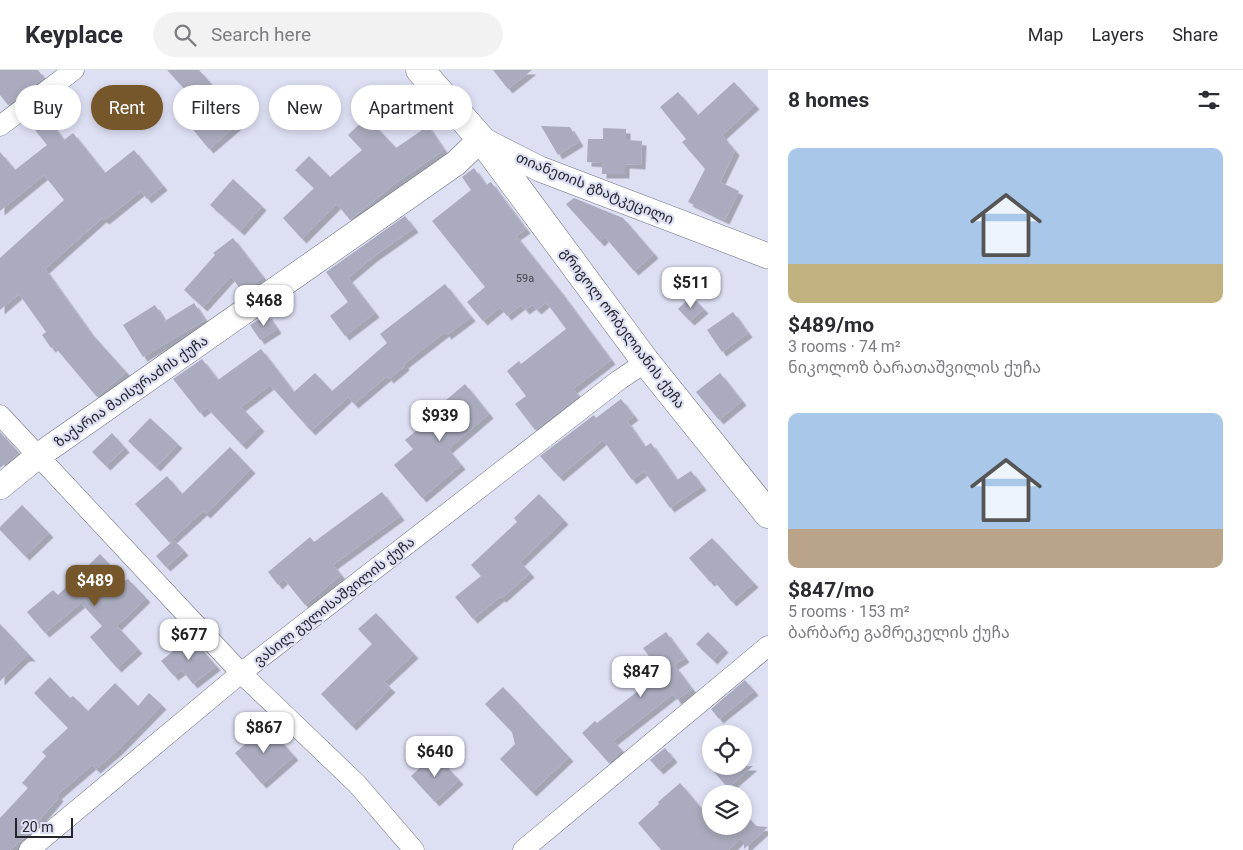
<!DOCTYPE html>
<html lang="en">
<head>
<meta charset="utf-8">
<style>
  :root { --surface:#fff; --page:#f2f2f3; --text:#2b2b33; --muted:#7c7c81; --line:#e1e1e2; --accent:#76572c }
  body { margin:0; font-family:Roboto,"Noto Sans Georgian",sans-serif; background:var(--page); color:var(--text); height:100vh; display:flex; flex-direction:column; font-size:19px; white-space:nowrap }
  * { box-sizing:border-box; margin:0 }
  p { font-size:16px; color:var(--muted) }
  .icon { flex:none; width:28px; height:28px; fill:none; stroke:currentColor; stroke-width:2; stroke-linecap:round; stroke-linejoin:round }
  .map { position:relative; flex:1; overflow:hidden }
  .panel { display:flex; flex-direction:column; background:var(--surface); width:475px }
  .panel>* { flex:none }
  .banner { position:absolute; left:15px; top:15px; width:475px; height:45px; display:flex; gap:10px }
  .tools { position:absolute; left:702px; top:655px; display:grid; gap:10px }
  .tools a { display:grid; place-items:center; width:50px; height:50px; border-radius:50%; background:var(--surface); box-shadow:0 2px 8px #0003; font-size:25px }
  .scale { position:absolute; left:15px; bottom:12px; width:58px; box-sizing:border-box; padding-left:5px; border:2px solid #24242c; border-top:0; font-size:14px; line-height:18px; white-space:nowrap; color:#24242c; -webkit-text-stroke:4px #dddff3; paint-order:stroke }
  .price { position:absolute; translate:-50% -42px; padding:0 11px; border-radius:10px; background:#fff; color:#222; font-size:16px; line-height:32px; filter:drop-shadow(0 1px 2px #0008) }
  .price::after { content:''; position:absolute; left:50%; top:30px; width:15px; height:11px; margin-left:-8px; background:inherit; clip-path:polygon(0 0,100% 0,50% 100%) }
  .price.current { background:var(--accent); color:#fff }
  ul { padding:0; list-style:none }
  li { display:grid; align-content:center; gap:10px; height:265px; padding:0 20px }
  li span { display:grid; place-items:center; height:155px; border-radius:10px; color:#555 }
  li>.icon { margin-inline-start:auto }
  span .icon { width:90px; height:90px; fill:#fffc; stroke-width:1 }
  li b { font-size:21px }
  h2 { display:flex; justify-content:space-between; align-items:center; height:60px; padding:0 20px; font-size:21px }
  .pill { padding:0 18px; border-radius:22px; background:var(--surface); box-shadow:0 2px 8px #0003; font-size:18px; line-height:45px }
  .pill.current { background:var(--accent); color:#fff }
  header { display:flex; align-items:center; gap:30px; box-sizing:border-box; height:70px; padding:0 25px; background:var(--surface); border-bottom:1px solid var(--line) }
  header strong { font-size:24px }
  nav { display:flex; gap:28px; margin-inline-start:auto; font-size:18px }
  .search { width:350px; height:45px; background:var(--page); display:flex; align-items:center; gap:12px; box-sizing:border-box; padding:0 18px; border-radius:28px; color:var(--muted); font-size:19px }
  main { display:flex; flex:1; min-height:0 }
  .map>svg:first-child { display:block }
  .building { fill:#aaabbe; filter:url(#shadow) }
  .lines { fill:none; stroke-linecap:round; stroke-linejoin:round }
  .minor-casing { stroke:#6d6e80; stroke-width:21 }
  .tertiary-casing { stroke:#6d6e80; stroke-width:26 }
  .secondary-casing { stroke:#6d6e80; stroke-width:29 }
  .minor { stroke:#fff; stroke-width:20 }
  .tertiary { stroke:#fff; stroke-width:25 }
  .secondary { stroke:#fff; stroke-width:28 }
  .labels { text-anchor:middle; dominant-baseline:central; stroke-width:4.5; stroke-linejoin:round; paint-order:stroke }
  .number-label { font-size:11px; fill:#464650 }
  .street-label { font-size:14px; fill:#24242c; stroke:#dddff3 }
</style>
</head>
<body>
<header>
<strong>Keyplace</strong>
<div class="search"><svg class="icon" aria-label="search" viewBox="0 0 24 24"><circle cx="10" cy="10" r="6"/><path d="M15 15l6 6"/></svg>Search here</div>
<nav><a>Map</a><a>Layers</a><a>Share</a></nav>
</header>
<main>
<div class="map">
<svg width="768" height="780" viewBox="0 0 768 780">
  <defs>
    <filter id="shadow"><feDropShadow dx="4.5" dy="4.5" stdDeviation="0" flood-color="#0004"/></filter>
  </defs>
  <rect width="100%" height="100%" fill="#dddff3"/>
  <g class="building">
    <path d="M0 0H38L44 8 8 35 0 25Z"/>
    <path d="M167 0H199L243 50 209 79 185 50 201 37Z"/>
    <path d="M493 0H532L508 19Z"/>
    <path d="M734 12 755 35 722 65 735 81 720 112 739 121 725 150 688 132 705 99 682 72 686 69 660 37 678 22 698 45Z"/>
    <path d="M415 25 431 47 418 57 402 35Z"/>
    <path d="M41 40 64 70 73 63 105 103 134 80 163 116 147 129 141 121 105 150 102 148 45 199 90 262 126 302 97 327 54 276 51 278 42 265 46 262 19 224 0 240V188L64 130 44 105 0 141V82L15 100 47 75 27 50Z"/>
    <path d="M367 47 396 78 428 56 444 80 397 112 350 150 337 134 302 169 283 148 314 118 295 100 309 86 330 107 362 80 348 65Z"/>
    <path d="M541 56 570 57 579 72 558 85Z"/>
    <path d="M603 58 626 59V70L642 71 641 95 625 94V104H602V93L587 92 588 69H603Z"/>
    <path d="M474 98 486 115 491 112 526 159 516 166 560 221 611 290 573 319 579 326 535 360 515 334 526 326 507 301 519 291 521 294 566 259 546 232 537 240 532 235 525 240 521 235 507 246 500 237 483 251 467 232 485 217 432 151 471 120 462 107Z"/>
    <path d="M233 109 262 136 240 161 210 135Z"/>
    <path d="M574 128 623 148 654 184 634 201 605 167 600 172 566 134Z"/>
    <path d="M405 146 414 158 373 187 348 208 375 243 345 266 330 246 348 232 326 202Z"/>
    <path d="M233 168 263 207 243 223 231 206 203 237 184 220 215 185 213 183Z"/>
    <path d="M445 214 471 247 447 265 445 262 404 294 405 296 389 309 387 306 354 334 348 327 311 361 270 315 241 337 260 357 242 375 207 338 200 343 173 309 202 289 218 310 261 279 294 322 315 303 332 321 387 273 380 264Z"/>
    <path d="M691 226 704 239 690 251 678 239Z"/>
    <path d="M194 233 205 250 143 287 123 255 155 235 165 251Z"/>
    <path d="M733 242 748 263 722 282 707 260Z"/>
    <path d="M267 244 277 259 260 270 250 255Z"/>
    <path d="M720 303 742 331 719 350 696 322Z"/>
    <path d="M465 314 489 344 448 379 461 395 422 428 394 395 413 379 405 370 441 340 438 337Z"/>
    <path d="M621 329 634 346 627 351 645 377 651 373 677 410 691 401 702 416 670 438 644 401 632 410 603 370 559 407 540 386 594 345 596 348Z"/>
    <path d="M150 348 178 374 156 397 128 371Z"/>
    <path d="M0 362 19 383 0 398Z"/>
    <path d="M112 363 125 378 106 396 92 382Z"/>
    <path d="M230 377 251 399 206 444 203 441 169 472 135 434 167 406 182 424Z"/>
    <path d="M382 422 400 446 333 495 341 505 305 535 284 509 278 515 268 502 310 467 314 472Z"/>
    <path d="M539 424 564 450 520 492 530 503 502 528 500 527 473 549 455 527 481 506 471 495 517 452 514 448Z"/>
    <path d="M22 435 49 463 25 486 0 460V457Z"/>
    <path d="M712 468 754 513 732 532 713 510 710 512 689 488Z"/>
    <path d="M174 470 184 481 166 497 156 486Z"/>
    <path d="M100 484 125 511 128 509 146 528 117 556 138 579 117 598 90 567 102 556 81 533 45 563 27 542 53 520 58 525Z"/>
    <path d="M376 543 414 584 384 612 391 618 352 656 321 624 372 574 358 559Z"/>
    <path d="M0 554 31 587H25L0 611Z"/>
    <path d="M666 562 685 588 674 595 692 619 677 630 673 624 613 671 622 680 609 693 582 663 595 651 597 653 661 603 643 578Z"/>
    <path d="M708 562 724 578 713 590 696 574Z"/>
    <path d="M191 567 216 596 193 614 182 600 174 606 161 591Z"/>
    <path d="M50 607 70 628 73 626 88 641 115 613 138 636 149 623 162 635 119 679 96 699 92 695 57 725 59 727 27 765 10 780H0V748L28 718 22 713 46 686 42 682 68 658 34 623Z"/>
    <path d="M745 610 754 621 719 649 711 639Z"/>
    <path d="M503 617 569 687 532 722 500 689 515 674 512 662 485 634Z"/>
    <path d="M267 655 294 686 262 714 235 683Z"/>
    <path d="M665 678 673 688 659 700 650 690Z"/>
    <path d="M435 684 459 710 435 732 411 706Z"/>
    <path d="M709 696H753L728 718Z"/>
    <path d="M680 713 711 750V756H744V743L756 756 768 757 744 779V772L741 768 729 780H661L638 753 659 734 658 732Z"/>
  </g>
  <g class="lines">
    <g class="minor-casing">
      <g id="minor">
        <path d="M0 56 74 0"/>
        <path d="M0 345 241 603 357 714 414 780"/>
        <path d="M29 780 241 603 619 310 646 292"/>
        <path d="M523 780 768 576"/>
      </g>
    </g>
    <g class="tertiary-casing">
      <path id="tertiary" d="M0 417 38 386 456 93 481 69 540 99 768 186"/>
    </g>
    <g class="secondary-casing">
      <path id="secondary" d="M420 0 481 69 646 292 768 444"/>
    </g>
    <use href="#minor" class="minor"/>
    <use href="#tertiary" class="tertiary"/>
    <use href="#secondary" class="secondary"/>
  </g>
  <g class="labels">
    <g class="number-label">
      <text x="525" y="208">59a</text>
    </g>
    <g class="street-label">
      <text transform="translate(595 118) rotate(22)">თიანეთის გზატკეცილი</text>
      <text transform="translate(623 258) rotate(53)">გრიგოლ ორბელიანის ქუჩა</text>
      <text transform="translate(131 321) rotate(-35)">ზაქარია მაისურაძის ქუჩა</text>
      <text transform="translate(334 531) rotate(-38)">ვასილ გულისაშვილის ქუჩა</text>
    </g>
  </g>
</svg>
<div class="tools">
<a><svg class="icon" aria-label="locate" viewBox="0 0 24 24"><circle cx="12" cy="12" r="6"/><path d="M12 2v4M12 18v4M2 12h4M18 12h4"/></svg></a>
<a><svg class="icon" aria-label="layers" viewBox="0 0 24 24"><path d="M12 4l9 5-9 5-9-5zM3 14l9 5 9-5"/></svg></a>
</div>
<div class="scale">20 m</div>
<b class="price" style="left:691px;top:239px">$511</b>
<b class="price" style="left:264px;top:257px">$468</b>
<b class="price" style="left:440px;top:372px">$939</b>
<b class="price current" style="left:95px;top:537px">$489</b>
<b class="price" style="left:189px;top:591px">$677</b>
<b class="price" style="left:641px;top:628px">$847</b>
<b class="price" style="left:264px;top:684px">$867</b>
<b class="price" style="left:435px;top:708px">$640</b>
<div class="banner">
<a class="pill">Buy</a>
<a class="pill current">Rent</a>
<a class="pill">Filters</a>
<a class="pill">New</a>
<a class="pill">Apartment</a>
</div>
</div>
<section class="panel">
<h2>8 homes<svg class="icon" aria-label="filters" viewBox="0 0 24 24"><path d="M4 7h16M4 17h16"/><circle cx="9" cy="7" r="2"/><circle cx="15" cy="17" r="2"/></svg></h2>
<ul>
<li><span style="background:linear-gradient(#a9c7e8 75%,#c2b280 0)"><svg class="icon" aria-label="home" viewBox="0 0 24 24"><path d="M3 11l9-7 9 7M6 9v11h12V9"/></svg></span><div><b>$489/mo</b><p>3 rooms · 74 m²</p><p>ნიკოლოზ ბარათაშვილის ქუჩა</p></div></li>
<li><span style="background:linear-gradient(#a9c7e8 75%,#b9a48a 0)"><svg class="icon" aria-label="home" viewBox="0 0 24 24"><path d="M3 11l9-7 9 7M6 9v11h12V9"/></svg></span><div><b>$847/mo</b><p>5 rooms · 153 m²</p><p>ბარბარე გამრეკელის ქუჩა</p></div></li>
</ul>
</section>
</main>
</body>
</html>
